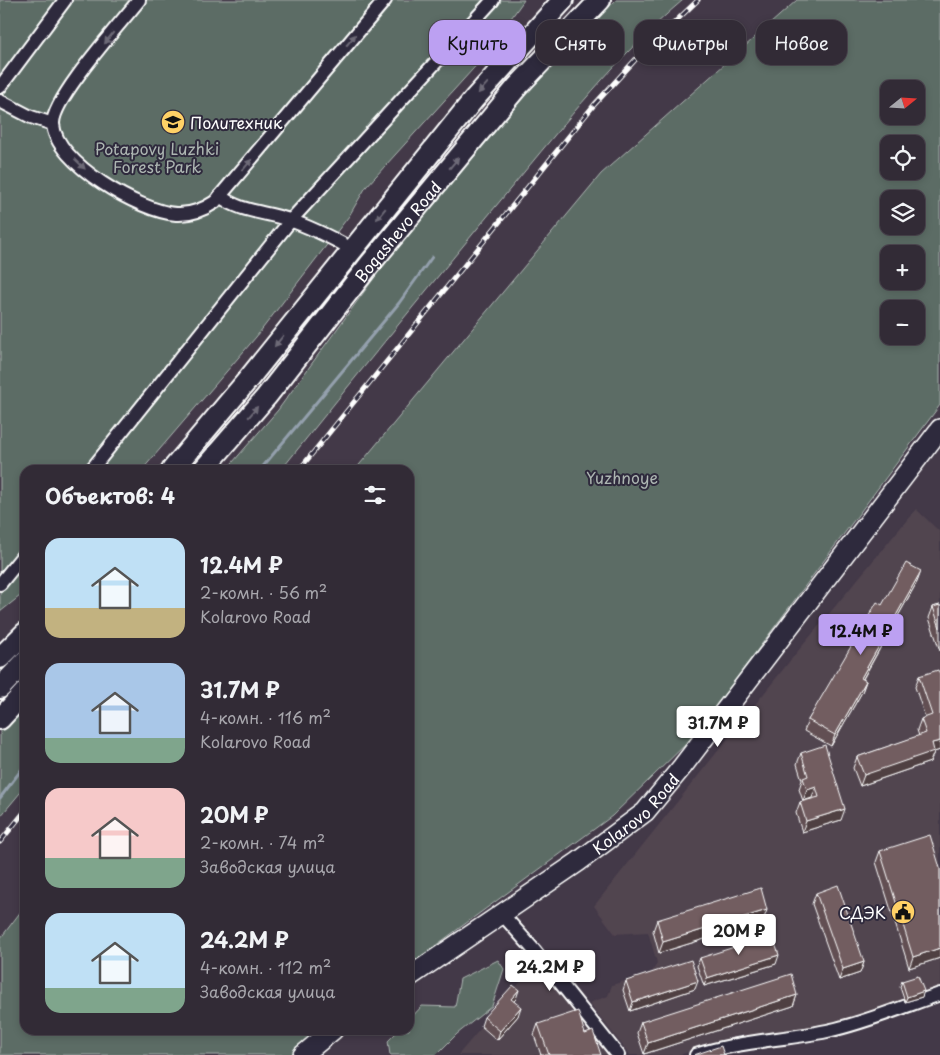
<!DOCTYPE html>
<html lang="ru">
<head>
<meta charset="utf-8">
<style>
  :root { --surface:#322b36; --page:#3d3742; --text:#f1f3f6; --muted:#a8a7ad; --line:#4d4751; --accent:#bca0f2 }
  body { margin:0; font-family:"Playpen Sans",sans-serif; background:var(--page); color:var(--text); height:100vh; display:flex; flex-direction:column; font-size:19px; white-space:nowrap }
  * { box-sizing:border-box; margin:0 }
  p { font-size:16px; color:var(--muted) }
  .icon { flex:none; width:28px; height:28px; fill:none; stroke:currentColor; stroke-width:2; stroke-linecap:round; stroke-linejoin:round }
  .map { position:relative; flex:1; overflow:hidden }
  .side { position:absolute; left:20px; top:465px; width:394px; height:570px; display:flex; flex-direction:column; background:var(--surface); border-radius:15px; box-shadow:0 2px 8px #0003,0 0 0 1px var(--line) }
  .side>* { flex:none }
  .banner { position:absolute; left:429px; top:20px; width:436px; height:45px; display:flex; gap:10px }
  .needle { width:32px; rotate:72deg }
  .buttons { position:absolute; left:880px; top:80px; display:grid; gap:10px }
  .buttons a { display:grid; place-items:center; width:45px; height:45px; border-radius:10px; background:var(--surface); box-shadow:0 2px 8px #0003,0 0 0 1px var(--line); font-size:25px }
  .price { position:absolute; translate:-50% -42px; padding:0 11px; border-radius:5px; background:#fff; color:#222; font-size:16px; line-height:32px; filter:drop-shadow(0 1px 2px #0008) }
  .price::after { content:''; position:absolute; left:50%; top:30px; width:15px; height:11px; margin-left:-8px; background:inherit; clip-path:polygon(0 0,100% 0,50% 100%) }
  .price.on { background:var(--accent); color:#111 }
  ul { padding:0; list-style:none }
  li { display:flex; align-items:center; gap:15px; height:125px; padding:0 25px }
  li span { display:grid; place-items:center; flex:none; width:140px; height:100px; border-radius:15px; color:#555 }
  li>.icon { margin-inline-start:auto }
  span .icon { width:60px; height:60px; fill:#fffc; stroke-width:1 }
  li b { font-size:21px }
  h2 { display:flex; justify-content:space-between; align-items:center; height:60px; padding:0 25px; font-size:21px }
  .tag { padding:0 18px; border-radius:15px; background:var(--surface); box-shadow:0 2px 8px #0003,0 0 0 1px var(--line); font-size:18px; line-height:45px }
  .tag.on { background:var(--accent); color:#111 }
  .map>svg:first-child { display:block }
  .built { fill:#51444f }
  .green { fill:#5b6c65; stroke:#adb6b2; fill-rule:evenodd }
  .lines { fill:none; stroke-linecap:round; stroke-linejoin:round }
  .stream { stroke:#94a0ad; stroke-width:3 }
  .street-casing { stroke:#fff; stroke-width:16 }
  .secondary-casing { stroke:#fff; stroke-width:22 }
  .primary-casing { stroke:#fff; stroke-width:24 }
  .street { stroke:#2f2a3d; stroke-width:12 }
  .secondary { stroke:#2f2a3d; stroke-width:19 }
  .primary { stroke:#2f2a3d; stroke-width:20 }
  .rail-casing { stroke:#fff; stroke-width:5 }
  .rail { stroke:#2f2a3d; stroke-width:3; stroke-dasharray:9; stroke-linecap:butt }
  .wall { fill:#625053; stroke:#fff }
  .shaded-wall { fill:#504143; stroke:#fff }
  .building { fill:#725d60; stroke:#fff }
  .oneway { fill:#6d6a77 }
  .labels { text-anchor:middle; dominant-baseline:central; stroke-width:4; stroke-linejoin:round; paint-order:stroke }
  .poi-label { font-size:16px; fill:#fff; stroke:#2f2a3d; text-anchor:start }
  .park-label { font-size:16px; fill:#adb6b2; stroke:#2f2a3d }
  .street-label { font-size:16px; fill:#fff; stroke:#2f2a3d }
</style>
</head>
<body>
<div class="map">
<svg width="940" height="1055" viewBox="0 0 940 1055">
  <rect width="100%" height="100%" fill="#433948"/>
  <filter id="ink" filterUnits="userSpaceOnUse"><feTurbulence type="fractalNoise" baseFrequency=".02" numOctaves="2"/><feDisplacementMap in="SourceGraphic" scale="10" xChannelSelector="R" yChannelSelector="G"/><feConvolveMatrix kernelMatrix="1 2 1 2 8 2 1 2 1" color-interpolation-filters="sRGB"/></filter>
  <g filter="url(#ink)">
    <g class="built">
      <path d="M916 509 940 532V989L830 1025 758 1038 740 1035 679 1055H630L589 1003 608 996 612 985 652 972 657 963 648 932 615 934 594 906 793 657Z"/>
      <path d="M535 965 609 1055H458Z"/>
    </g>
    <g class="green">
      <path d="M0 0H524L482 59 366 187 349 216 256 337 142 470H25V592L0 612Z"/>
      <path d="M616 0H683C618 55 565 123 510 189 433 282 356 376 281 470H226L278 410 380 270 502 122 564 52Z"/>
      <path d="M797 0H940V405L691 739 612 816 409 965V470H355L601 174ZM889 89H916V116H889ZM889 144H916V171H889ZM889 199H916V226H889ZM889 254H916V281H889ZM889 309H916V336H889Z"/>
      <path d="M25 702V787L0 817V730Z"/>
      <path d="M25 906V1030H321L292 1055H0V939Z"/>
      <path d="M498 960 504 969 492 1006 457 1034 436 1055H390L388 1041 399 1030H409V1020L422 1006 455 1007 460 979Z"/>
    </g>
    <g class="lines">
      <g class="stream">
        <path d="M260 470 399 303 432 257"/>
        <path d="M0 798 25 765"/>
      </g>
      <g class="street-casing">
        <g id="street">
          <path d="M139 0C121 23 52 99 53 124 55 163 141 212 176 214 191 215 203 210 215 202L385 0"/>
          <path d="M0 87 65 0"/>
          <path d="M0 101 31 117 53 124"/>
          <path d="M220 196C242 213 264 211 289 220 311 227 332 238 352 249"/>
          <path d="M91 470 291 220 493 0"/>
          <path d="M0 584 25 553"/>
          <path d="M502 914 534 950 618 1055"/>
          <path d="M696 1055C738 1041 783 1040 827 1031 862 1024 905 1006 940 994"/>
        </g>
      </g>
      <g class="secondary-casing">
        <g id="secondary">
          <path id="s1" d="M409 977 578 862 645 812 682 767 940 429"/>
          <path d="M303 1055 333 1030"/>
        </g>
      </g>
      <g class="primary-casing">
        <g id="primary">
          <path d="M172 470 246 382 474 99 563 0"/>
          <path id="s2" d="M203 470 266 397 370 264 517 87 600 0"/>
          <path d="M0 658 25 633"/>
          <path d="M0 688 25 662"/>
          <path d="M0 719 25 692"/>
        </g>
      </g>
      <use href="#street" class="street"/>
      <use href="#secondary" class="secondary"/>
      <use href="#primary" class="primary"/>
      <g class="rail-casing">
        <g id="rail">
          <path d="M299 470 594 105 636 59 698 0"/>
          <path d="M0 842 25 811"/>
        </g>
      </g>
      <use href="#rail" class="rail"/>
    </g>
    <g class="wall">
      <path d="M921 571 917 582 863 679 866 681 862 692 831 746 804 731 808 720 882 605Z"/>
      <path d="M940 605V651L929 618 933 607Z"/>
      <path d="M940 674V750L934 752 930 762 860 786 853 768 857 757 919 736 917 730 921 719 925 717 915 687 919 676Z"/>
      <path d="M801 753 841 820 802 832 796 813 800 802 812 799 803 801 799 789 802 780 797 764Z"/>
      <path d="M880 851 940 868V958L909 968 876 862Z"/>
      <path d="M816 893 864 962 860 973 839 980 812 904Z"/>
      <path d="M657 920 763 921 659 953 653 931Z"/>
      <path d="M700 958 776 964 704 986 697 966Z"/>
      <path d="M626 981 695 989 630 1011 623 990Z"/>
      <path d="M902 981 922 997 905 1002 900 987Z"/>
      <path d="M797 995 793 1006 644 1054 637 1033 641 1022Z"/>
      <path d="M516 999 514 1001 518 1016 497 1040 481 1026 484 1017Z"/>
      <path d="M538 1024 601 1055H541L534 1035Z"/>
    </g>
    <g class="shaded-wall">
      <path d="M921 571 917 582 857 689 861 678Z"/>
      <path d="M866 681 862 692 831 746 835 735Z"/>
      <path d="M940 741V750L934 752 930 762 860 786 864 775 932 743Z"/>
      <path d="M816 787 812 798 803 801 807 790Z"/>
      <path d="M845 809 841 820 802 832 806 821Z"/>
      <path d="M767 910 763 921 659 953 663 942Z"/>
      <path d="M940 948V958L909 968 913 957Z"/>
      <path d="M779 955 776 964 704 986 707 978Z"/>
      <path d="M864 962 860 973 839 980 843 969Z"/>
      <path d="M698 981 695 989 630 1011 633 1002Z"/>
      <path d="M519 990 516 999 508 1007 511 999Z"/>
      <path d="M924 991 922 997 905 1002 907 997Z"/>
      <path d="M797 995 793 1006 644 1054 648 1043Z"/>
      <path d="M521 1007 518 1016 497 1040 500 1031Z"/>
    </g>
    <g class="building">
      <path d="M906 563 921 571 861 678 866 681 835 735 808 720 877 602 882 605Z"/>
      <path d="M940 605V628L933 607Z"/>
      <path d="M938 670 940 674V741L932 743 934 751 864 775 857 757 926 733 921 719 932 715 919 676Z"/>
      <path d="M825 745 845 809 806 821 800 802 819 797 816 787 807 790 803 778 808 776 801 753Z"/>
      <path d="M930 835 940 868V948L913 957 880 851Z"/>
      <path d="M838 885 864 962 843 969 816 893Z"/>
      <path d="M761 888 767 910 663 942 657 920Z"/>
      <path d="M772 935 779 955 707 978 700 958Z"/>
      <path d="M691 960 698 981 633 1002 626 981Z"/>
      <path d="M791 974 797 995 648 1043 641 1022Z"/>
      <path d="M918 976 924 991 907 997 902 981Z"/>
      <path d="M513 985 519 990 511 999 521 1007 500 1031 484 1017Z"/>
      <path d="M578 1011 585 1034 593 1031 601 1055H549L538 1024Z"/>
      <path d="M721 1046 724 1055H694Z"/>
    </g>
    <defs><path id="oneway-solid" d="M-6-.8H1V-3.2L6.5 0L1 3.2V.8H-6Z" transform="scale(1.25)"/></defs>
    <g class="oneway">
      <use href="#oneway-solid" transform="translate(109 38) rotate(128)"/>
      <use href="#oneway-solid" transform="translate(351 40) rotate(-50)"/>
      <use href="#oneway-solid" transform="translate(483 88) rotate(131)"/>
      <use href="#oneway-solid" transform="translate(454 163) rotate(-50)"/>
      <use href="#oneway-solid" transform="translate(80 164) rotate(44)"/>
      <use href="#oneway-solid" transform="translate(247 165) rotate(-50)"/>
      <use href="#oneway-solid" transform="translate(381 214) rotate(129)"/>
      <use href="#oneway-solid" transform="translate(279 341) rotate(129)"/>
      <use href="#oneway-solid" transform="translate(253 412) rotate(-50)"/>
    </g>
  </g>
  <defs>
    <g id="university-disc" transform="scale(1.25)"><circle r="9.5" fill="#ffd166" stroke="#2f2a3d"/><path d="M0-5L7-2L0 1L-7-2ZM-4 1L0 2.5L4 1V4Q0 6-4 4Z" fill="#111"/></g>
    <g id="civic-disc" transform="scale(1.25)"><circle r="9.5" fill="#ffd166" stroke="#2f2a3d"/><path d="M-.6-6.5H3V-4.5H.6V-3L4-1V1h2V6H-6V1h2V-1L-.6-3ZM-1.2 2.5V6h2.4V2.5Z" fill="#111"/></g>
  </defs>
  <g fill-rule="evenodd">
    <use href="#university-disc" x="173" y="122"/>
    <use href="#civic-disc" x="903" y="912"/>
  </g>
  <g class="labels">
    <g class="poi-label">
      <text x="190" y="122">Политехник</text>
      <text x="886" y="912" text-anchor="end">СДЭК</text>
    </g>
    <g class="park-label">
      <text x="157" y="148">Potapovy Luzhki<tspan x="157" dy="18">Forest Park</tspan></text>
      <text x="622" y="477">Yuzhnoye</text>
    </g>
    <g class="street-label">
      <text stroke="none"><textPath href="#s2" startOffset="308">Bogashevo Road</textPath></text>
      <text stroke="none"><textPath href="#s1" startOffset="280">Kolarovo Road</textPath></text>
    </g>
  </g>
</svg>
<div class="buttons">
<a><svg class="needle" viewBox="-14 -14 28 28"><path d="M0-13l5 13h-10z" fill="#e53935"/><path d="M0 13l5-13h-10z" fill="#a8a7ad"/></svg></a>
<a><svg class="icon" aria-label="locate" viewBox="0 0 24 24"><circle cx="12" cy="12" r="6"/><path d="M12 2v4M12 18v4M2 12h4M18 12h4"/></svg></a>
<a><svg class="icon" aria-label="layers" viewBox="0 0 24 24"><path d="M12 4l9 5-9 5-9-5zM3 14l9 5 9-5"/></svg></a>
<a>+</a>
<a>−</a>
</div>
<b class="price on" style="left:861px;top:656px">12.4M ₽</b>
<b class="price" style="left:718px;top:748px">31.7M ₽</b>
<b class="price" style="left:739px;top:956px">20M ₽</b>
<b class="price" style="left:550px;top:992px">24.2M ₽</b>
<div class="banner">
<a class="tag on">Купить</a>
<a class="tag">Снять</a>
<a class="tag">Фильтры</a>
<a class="tag">Новое</a>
</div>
<section class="side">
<h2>Объектов: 4<svg class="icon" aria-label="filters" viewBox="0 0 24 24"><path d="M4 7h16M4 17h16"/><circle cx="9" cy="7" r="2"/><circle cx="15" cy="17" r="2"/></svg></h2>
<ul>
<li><span style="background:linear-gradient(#bfe0f5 70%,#c2b280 0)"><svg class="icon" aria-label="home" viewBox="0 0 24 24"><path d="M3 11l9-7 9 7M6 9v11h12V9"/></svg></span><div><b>12.4M ₽</b><p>2-комн. · 56 m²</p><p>Kolarovo Road</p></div></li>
<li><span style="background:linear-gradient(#a9c7e8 75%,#7fa58c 0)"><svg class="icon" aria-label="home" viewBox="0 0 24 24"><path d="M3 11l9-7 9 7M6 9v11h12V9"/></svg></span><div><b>31.7M ₽</b><p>4-комн. · 116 m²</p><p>Kolarovo Road</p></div></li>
<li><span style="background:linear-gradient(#f6c9c9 70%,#7fa58c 0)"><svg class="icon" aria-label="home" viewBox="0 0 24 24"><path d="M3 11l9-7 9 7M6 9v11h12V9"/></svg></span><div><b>20M ₽</b><p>2-комн. · 74 m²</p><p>Заводская улица</p></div></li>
<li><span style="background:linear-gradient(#bfe0f5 75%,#7fa58c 0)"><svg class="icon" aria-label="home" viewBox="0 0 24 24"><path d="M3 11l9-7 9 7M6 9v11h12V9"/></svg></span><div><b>24.2M ₽</b><p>4-комн. · 112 m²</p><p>Заводская улица</p></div></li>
</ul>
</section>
</div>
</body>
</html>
